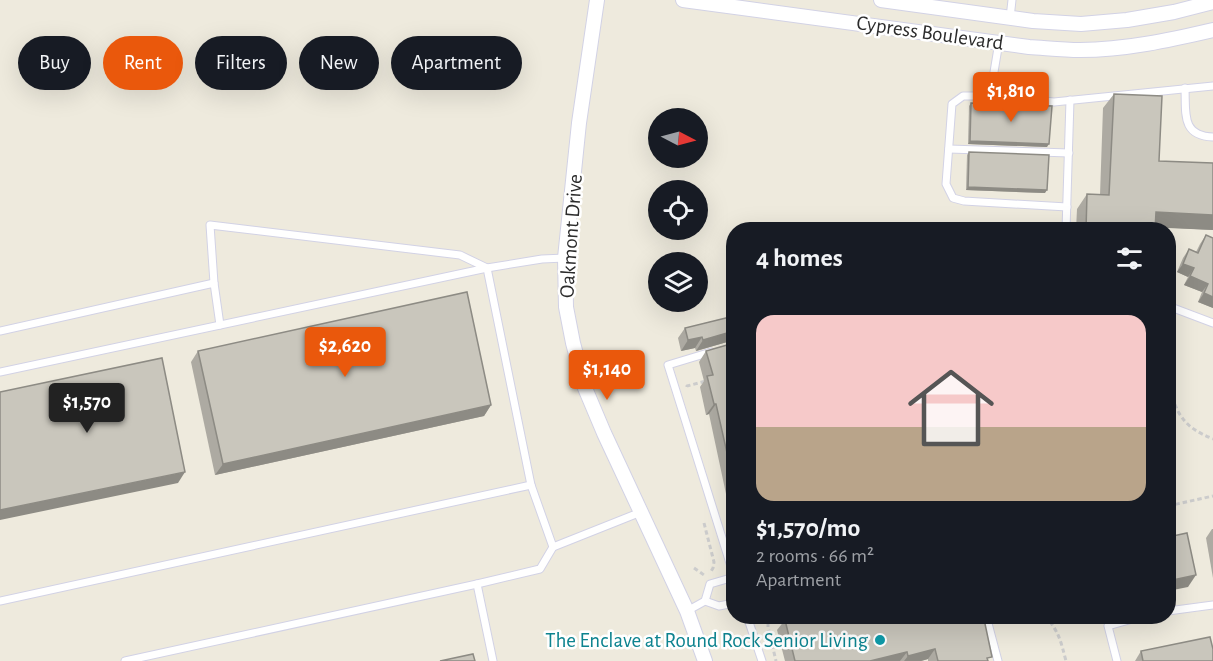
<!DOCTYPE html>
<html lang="en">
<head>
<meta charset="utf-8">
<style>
  :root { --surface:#171b24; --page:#20242c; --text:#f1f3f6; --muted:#9ea1a6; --accent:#ea580c }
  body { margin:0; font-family:"Alegreya Sans",sans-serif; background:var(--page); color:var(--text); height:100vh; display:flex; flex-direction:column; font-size:22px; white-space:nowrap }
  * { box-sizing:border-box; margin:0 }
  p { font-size:20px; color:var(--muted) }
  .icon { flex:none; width:33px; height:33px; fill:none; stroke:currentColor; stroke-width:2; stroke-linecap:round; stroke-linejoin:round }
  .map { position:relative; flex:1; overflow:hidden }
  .details { position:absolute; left:726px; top:222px; width:450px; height:402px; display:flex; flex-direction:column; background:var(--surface); border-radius:24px; box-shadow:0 6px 24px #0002 }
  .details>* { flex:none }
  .banner { position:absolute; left:18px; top:36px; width:570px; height:54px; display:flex; gap:12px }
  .needle { width:39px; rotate:96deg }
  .tools { position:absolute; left:648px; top:108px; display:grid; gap:12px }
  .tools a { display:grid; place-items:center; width:60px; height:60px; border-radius:50%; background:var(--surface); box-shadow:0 6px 24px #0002; font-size:30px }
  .price { position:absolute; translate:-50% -51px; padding:0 14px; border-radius:6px; background:var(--accent); color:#fff; font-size:20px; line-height:39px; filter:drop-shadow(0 2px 3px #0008) }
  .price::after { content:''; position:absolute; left:50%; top:36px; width:18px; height:14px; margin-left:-9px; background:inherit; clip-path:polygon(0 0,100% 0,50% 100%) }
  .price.current { background:#222; color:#fff }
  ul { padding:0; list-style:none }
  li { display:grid; align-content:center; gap:12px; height:318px; padding:0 30px }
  li span { display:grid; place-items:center; height:186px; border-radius:18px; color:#555 }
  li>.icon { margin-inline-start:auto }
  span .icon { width:108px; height:108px; fill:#fffc; stroke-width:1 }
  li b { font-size:26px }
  h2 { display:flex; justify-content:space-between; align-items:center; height:72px; padding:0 30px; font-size:26px }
  .chip { padding:0 21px; border-radius:27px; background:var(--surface); box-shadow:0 6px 24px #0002; font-size:21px; line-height:54px }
  .chip.current { background:var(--accent); color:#fff }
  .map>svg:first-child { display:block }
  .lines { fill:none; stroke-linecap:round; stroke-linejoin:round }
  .service-casing { stroke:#d2d2e5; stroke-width:9 }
  .minor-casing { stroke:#d2d2e5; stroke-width:16 }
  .path { stroke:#ccc; stroke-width:3; stroke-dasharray:4.5 3; stroke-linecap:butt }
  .service { stroke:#fff; stroke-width:7 }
  .minor { stroke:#fff; stroke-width:14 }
  .wall { fill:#adaaa2 }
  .shaded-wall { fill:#8d8b84 }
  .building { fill:#c9c6bc; stroke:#8d8b84; stroke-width:1.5 }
  .culture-dot { fill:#0f9aa8; stroke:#fff; stroke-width:2 }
  .labels { text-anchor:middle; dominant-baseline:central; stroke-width:5; stroke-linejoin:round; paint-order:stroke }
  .street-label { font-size:21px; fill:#2b2b2b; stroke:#fff }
  .culture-label { font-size:21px; fill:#0d838f; stroke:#fff; text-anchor:end }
</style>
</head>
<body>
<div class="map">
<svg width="1213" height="661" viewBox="0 0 1213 661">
  <rect width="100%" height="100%" fill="#eeeadd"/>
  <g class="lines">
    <g class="service-casing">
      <g id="service">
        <path d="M1010 18 1012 0"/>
        <path d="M999 42 990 96 1054 102 1213 86"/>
        <path d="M1185 88C1186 113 1181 136 1213 137"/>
        <path d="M990 96H963L952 104 946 184 953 198 964 201 1067 207"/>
        <path d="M949 149 1069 153"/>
        <path d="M1066 230 1070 100"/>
        <path d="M214 283 210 225 460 255 487 268 531 485 553 547"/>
        <path d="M1168 306 1213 323"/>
        <path d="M0 331 214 283 220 325"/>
        <path d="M711 352 668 365 734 576"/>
        <path d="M0 372 487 268 542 259 565 258"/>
        <path d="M477 584 493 661"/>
        <path d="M0 601 531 485"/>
        <path d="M705 601 719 606 734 603"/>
        <path d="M687 611 705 601 710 584 734 577"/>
        <path d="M1168 611 1213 605"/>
        <path d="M747 616 762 661"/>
        <path d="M986 616 998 661"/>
        <path d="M125 661 477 584 540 569 553 547 641 512"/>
        <path d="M1117 661 1108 626 1143 616"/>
      </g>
    </g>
    <g class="minor-casing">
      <g id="minor">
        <path d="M597 0 579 123 565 258 566 307 573 343 585 388 604 433 687 611 705 661"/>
        <path d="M683 0 1029 47C1046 48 1063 50 1080 50 1125 50 1170 40 1213 30"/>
        <path d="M881 0 1033 21 1081 24 1127 20 1174 12 1213 2"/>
      </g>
    </g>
    <g class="path">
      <path d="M687 387V386L706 381"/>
      <path d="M1168 391C1173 398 1175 406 1179 413 1187 427 1199 433 1213 439"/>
      <path d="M1168 506 1213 496"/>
      <path d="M704 523 714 562 713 568 710 573"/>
      <path d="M694 568 704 575"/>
      <path d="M772 616 768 623V627L776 661"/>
      <path d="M1045 616C1059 631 1061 642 1066 661"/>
    </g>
    <use href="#service" class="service"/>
    <use href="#minor" class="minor"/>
  </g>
  <g class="wall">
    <path d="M1114 94 1159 161 1213 230 1156 227 1155 230H1076L1077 209 1087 194 1100 195 1103 108Z"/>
    <path d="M971 103 1047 147 968 144 969 106Z"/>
    <path d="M969 152 1045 193 966 190 967 155Z"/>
    <path d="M1206 235 1213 308 1198 302 1202 292 1184 285 1188 277 1177 272 1183 258 1189 249 1196 252 1200 244Z"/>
    <path d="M734 316V340L696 351 695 348 681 351 678 338 685 328Z"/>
    <path d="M734 343V509L733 507 729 508 709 414 706 415 700 387 704 381 699 362 706 351Z"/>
    <path d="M198 351 491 405 484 416 215 475 191 362Z"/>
    <path d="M1212 529H1213V578L1206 538Z"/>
    <path d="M797 616 989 661H928V659L921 661H785L777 630 785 620Z"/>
    <path d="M1141 651 1213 661H1135Z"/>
  </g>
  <g class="shaded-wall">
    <path d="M970 141 1049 144 1047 147 968 144Z"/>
    <path d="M968 187 1047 190 1045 193 966 190Z"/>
    <path d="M1156 212 1213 215V230L1146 227Z"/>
    <path d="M1183 264 1194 268 1188 277 1177 272Z"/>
    <path d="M1190 276 1208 284 1202 292 1184 285Z"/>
    <path d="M1204 293 1213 297V308L1198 302Z"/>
    <path d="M734 331V340L696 351 703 340Z"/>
    <path d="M702 337 695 348 681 351 688 340Z"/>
    <path d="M714 404H716L709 414 706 415Z"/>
    <path d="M491 405 484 416 215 475 223 464Z"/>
    <path d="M185 472 178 483 0 520V510Z"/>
    <path d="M734 502 733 507 729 508Z"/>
    <path d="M1196 575 1188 587 1168 591V581Z"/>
    <path d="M935 649 928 659 921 661H904L908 656Z"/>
    <path d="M907 652 900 661H870Z"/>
  </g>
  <g class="building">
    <path d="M1114 94 1162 96 1159 161 1213 163V215L1156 212 1155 230H1086L1087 194 1109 195Z"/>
    <path d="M971 103 1052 106 1049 144 970 141Z"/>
    <path d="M969 152 1049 155 1047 190 968 187Z"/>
    <path d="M1206 235 1213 238V297L1204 293 1208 284 1190 276 1194 268 1183 264 1189 249 1198 253Z"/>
    <path d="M467 292 491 405 223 464 198 351Z"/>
    <path d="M734 316V331L703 340 702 337 688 340 685 328Z"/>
    <path d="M734 343V484L716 404H714L707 376 713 375 706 351Z"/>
    <path d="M162 358 185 472 0 510V392Z"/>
    <path d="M1187 533 1196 575 1168 581V537Z"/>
    <path d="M797 616H979L980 620 984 619 992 657 987 658 988 661H938L935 649 908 656 907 652 870 661H795L785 620Z"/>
    <path d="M1210 637 1213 649V661H1143L1141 651Z"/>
    <path d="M473 654 475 661H440Z"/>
  </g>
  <circle class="culture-dot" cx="880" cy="640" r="6"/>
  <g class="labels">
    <g class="street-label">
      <text transform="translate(930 33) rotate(8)">Cypress Boulevard</text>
      <text transform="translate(571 236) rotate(-86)">Oakmont Drive</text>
    </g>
    <g class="culture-label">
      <text x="868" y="640">The Enclave at Round Rock Senior Living</text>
    </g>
  </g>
</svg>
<div class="tools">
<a><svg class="needle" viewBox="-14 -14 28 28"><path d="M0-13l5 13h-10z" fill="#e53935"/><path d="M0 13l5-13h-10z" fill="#9ea1a6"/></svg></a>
<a><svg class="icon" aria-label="locate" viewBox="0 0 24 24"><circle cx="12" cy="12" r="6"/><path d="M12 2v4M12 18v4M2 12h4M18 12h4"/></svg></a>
<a><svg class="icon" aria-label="layers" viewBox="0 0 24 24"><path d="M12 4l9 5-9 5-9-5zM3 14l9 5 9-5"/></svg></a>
</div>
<b class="price" style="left:1011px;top:123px">$1,810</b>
<b class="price" style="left:345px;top:378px">$2,620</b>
<b class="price" style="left:607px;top:401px">$1,140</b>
<b class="price current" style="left:87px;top:434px">$1,570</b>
<div class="banner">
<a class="chip">Buy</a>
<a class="chip current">Rent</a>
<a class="chip">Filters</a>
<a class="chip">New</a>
<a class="chip">Apartment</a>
</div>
<section class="details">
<h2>4 homes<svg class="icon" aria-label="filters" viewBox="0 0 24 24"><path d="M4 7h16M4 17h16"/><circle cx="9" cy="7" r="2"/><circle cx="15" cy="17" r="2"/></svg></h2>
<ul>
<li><span style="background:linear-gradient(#f6c9c9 60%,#b9a48a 0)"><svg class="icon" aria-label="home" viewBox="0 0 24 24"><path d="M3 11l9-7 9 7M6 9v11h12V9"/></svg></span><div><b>$1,570/mo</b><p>2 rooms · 66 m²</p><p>Apartment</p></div></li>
</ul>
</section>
</div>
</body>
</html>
